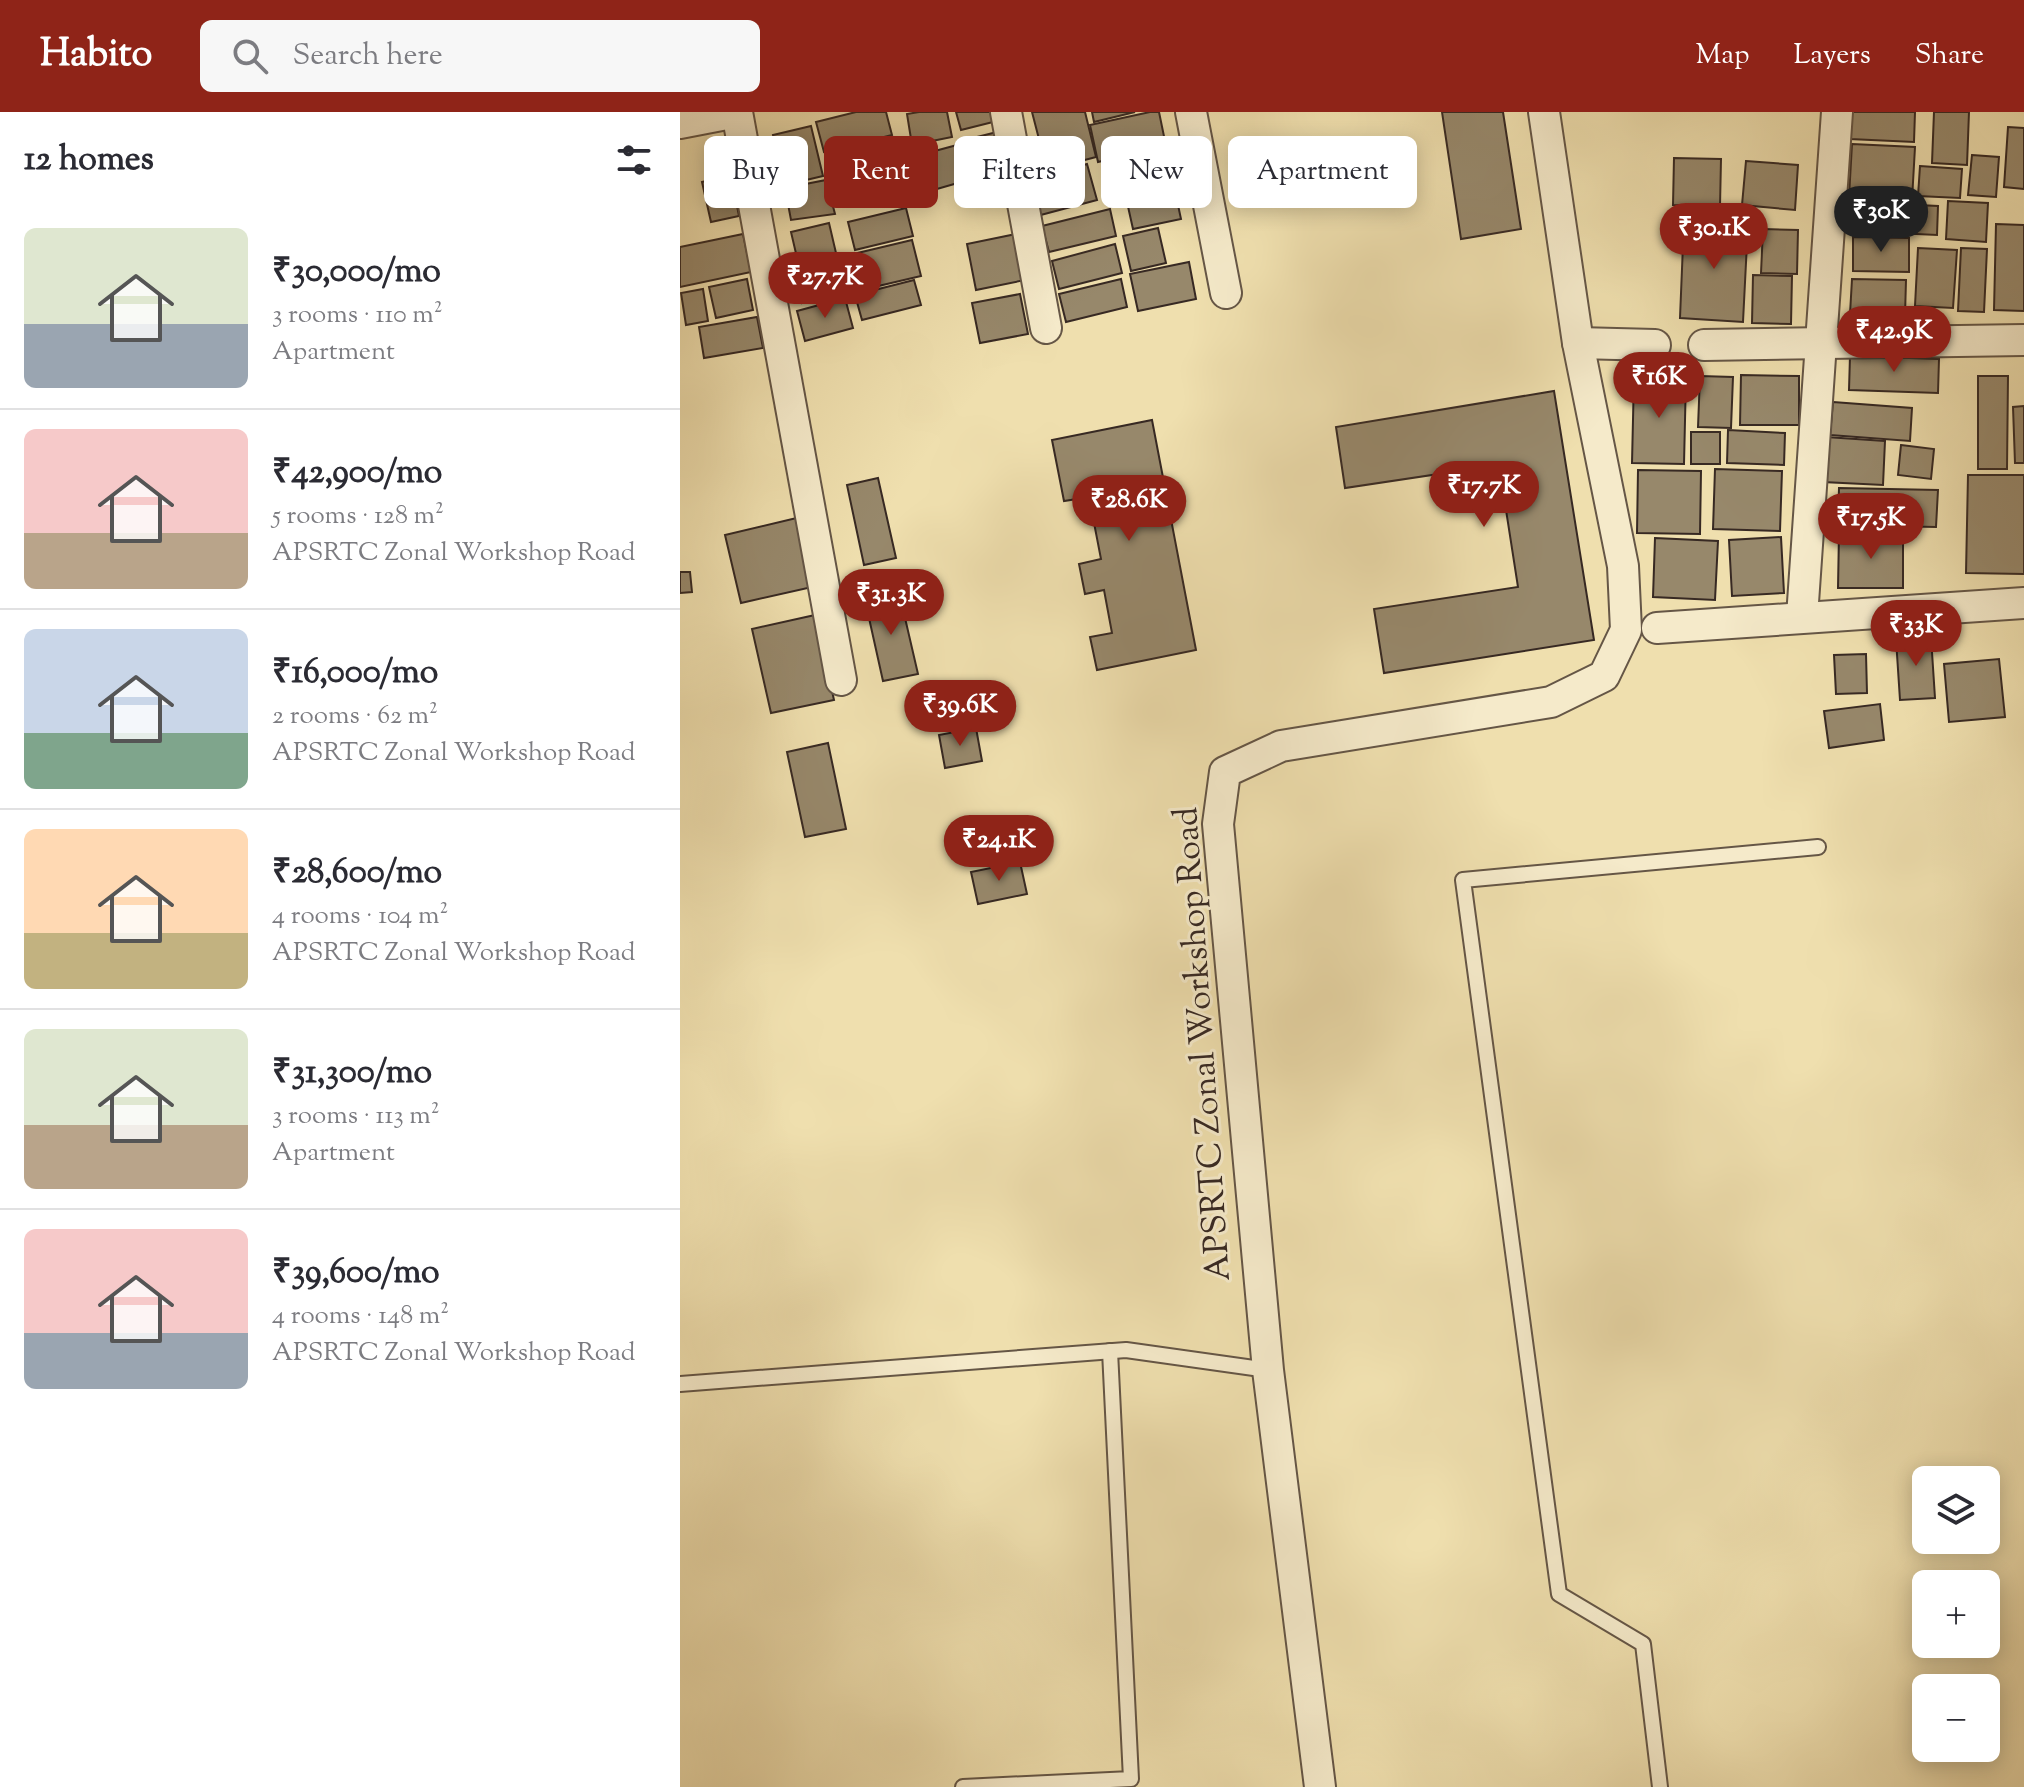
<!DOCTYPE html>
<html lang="en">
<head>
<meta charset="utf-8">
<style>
  :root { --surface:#fff; --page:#f7f7f7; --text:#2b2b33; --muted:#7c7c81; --line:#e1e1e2; --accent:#8f2418 }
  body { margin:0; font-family:"Sorts Mill Goudy",serif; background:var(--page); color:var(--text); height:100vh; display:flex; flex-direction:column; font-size:30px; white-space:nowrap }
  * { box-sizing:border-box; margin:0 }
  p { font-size:26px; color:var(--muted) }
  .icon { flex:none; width:44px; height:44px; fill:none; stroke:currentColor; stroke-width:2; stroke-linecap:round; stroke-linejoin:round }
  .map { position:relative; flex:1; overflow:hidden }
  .details { display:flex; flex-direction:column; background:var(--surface); width:680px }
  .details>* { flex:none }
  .banner { position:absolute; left:24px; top:24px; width:760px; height:72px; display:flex; gap:16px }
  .buttons { position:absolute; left:1232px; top:1354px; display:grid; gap:16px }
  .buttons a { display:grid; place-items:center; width:88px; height:88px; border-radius:12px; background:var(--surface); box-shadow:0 4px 20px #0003; font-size:40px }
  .price { position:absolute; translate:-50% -68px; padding:0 18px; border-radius:28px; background:var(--accent); color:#fff; font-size:26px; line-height:52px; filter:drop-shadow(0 2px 4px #0008) }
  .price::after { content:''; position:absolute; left:50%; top:48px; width:24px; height:18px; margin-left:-12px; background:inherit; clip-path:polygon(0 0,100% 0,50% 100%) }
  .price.active { background:#222; color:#fff }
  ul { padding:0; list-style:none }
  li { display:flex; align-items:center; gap:24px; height:200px; padding:0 24px }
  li+li { border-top:2px solid var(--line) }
  li span { display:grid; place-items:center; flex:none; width:224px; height:160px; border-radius:12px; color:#555 }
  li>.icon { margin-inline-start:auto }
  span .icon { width:96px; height:96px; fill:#fffc; stroke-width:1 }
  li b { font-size:34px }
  h2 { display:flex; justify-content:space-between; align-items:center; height:96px; padding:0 24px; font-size:34px }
  .tag { padding:0 28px; border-radius:12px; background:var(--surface); box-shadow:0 4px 20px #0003; font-size:28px; line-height:72px }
  .tag.active { background:var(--accent); color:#fff }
  header { display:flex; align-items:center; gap:48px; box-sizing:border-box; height:112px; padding:0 40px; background:var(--accent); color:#fff }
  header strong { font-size:38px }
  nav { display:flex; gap:44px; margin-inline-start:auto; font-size:28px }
  .search { width:560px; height:72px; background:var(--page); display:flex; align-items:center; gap:20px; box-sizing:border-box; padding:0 28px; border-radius:12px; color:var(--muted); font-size:30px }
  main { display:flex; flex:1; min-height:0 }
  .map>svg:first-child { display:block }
  .building { fill:#97886b; stroke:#372923; stroke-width:2 }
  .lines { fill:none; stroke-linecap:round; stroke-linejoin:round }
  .lane-casing { stroke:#655646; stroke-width:18 }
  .street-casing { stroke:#655646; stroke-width:34 }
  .lane { stroke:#f5eaca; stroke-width:14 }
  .street { stroke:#f5eaca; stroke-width:30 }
  .labels { text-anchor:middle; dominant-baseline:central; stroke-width:6; stroke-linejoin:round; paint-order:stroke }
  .street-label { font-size:34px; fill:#372923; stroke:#f5eaca }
</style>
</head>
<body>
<header>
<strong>Habito</strong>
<div class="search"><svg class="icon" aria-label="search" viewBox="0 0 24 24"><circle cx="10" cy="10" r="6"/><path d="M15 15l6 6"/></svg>Search here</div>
<nav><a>Map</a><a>Layers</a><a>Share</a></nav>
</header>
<main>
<section class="details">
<h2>12 homes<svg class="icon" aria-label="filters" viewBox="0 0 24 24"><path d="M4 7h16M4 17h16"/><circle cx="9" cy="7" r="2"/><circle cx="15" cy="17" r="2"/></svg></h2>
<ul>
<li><span style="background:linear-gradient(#dfe7d0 60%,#9aa5b1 0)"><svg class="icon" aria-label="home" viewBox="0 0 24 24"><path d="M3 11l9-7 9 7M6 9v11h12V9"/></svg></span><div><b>₹30,000/mo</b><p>3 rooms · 110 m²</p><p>Apartment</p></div></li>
<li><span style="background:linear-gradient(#f6c9c9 65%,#b9a48a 0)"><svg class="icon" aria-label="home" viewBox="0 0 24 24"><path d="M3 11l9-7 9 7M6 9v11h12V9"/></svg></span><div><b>₹42,900/mo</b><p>5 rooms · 128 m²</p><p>APSRTC Zonal Workshop Road</p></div></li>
<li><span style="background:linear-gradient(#c9d6e8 65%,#7fa58c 0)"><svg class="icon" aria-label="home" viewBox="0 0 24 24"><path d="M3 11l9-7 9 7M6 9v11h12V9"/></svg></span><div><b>₹16,000/mo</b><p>2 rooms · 62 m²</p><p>APSRTC Zonal Workshop Road</p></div></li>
<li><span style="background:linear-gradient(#ffd9b3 65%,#c2b280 0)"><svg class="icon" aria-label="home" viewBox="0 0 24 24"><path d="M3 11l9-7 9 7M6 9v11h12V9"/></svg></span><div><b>₹28,600/mo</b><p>4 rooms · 104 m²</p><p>APSRTC Zonal Workshop Road</p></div></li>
<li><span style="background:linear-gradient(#dfe7d0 60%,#b9a48a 0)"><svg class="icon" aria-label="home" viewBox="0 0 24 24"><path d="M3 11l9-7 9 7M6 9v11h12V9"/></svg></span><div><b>₹31,300/mo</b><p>3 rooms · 113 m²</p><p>Apartment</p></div></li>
<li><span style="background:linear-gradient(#f6c9c9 65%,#9aa5b1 0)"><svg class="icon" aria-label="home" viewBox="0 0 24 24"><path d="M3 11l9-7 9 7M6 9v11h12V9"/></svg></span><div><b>₹39,600/mo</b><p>4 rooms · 148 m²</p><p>APSRTC Zonal Workshop Road</p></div></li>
</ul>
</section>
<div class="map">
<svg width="1344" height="1675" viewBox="0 0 1344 1675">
  <rect width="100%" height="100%" fill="#efdfae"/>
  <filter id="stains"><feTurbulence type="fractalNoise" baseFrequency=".0025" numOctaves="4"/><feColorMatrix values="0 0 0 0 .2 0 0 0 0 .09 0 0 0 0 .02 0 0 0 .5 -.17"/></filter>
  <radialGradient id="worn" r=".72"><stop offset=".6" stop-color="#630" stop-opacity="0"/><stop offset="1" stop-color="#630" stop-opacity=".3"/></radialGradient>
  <g class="building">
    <path d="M176 0H206L212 23 144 40 136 10Z"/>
    <path d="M239 0H267L272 25 232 33 227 2Z"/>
    <path d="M276 0H315L317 9 281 18Z"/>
    <path d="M352 0H405L416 45 367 58Z"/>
    <path d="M412 0H455L414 10Z"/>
    <path d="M470 0H479L486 34 418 50 410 13Z"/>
    <path d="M762 0H823L841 117 781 127Z"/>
    <path d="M1171 0H1235L1234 30 1170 27Z"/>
    <path d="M1254 0H1289L1287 53 1252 51Z"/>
    <path d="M131 14 143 64 105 73 93 23Z"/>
    <path d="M1328 15 1344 16V77L1324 75Z"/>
    <path d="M317 20 329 66 293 76 281 29Z"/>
    <path d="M219 26 225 52 157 68 151 42Z"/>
    <path d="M1172 32 1235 35 1232 88 1169 85Z"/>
    <path d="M277 33 288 68 250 79 240 43Z"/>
    <path d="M482 43 487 61 446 72 441 53Z"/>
    <path d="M1292 43 1319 45 1316 85 1288 83Z"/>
    <path d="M994 46 1041 47 1040 94 993 93Z"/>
    <path d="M1066 49 1118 53 1115 98 1062 93Z"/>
    <path d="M407 52 417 88 357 104 347 68Z"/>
    <path d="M1240 54 1282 57 1280 86 1238 84Z"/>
    <path d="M51 63 59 104 31 110 22 70Z"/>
    <path d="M146 68 155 102 111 108 105 76Z"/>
    <path d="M495 79 501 107 453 117 447 90Z"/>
    <path d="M1268 89 1308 91 1306 130 1266 127Z"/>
    <path d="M1195 91 1258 94 1257 123 1194 120Z"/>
    <path d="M226 96 233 124 175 138 168 110Z"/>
    <path d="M430 97 436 124 369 140 362 114Z"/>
    <path d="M1004 108 1068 111 1063 210 1000 206Z"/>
    <path d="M149 111 156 141 118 150 111 120Z"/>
    <path d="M1316 112 1344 113V199L1314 198Z"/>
    <path d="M478 116 486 151 451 159 443 124Z"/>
    <path d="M1083 117 1118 118 1117 162 1081 161Z"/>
    <path d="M63 122 71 160 0 175V135Z"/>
    <path d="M336 122 345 168 296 178 287 132Z"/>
    <path d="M1173 125 1229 126V160L1173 159Z"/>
    <path d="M232 128 241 164 177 179 169 143Z"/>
    <path d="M435 132 442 161 379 177 372 149Z"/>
    <path d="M1238 136 1277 138 1273 196 1235 194Z"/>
    <path d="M1281 136 1307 137 1304 200 1278 199Z"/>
    <path d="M155 149 163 185 122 191 120 157Z"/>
    <path d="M509 150 516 187 458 199 450 162Z"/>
    <path d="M1073 163 1112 164 1111 212 1072 211Z"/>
    <path d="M67 167 73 198 36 206 29 175Z"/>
    <path d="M441 167 447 195 386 210 379 182Z"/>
    <path d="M1172 167 1226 168 1225 204 1170 202Z"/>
    <path d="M234 168 241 193 182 208 175 183Z"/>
    <path d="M23 177 28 209 6 213 1 181Z"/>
    <path d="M340 182 348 222 300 231 292 191Z"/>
    <path d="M165 186 173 216 125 229 117 199Z"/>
    <path d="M77 205 83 236 24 246 19 215Z"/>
    <path d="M1170 244 1259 247 1258 281 1169 278Z"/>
    <path d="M1061 263 1119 264V313H1060Z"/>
    <path d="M954 264 1006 265 1004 352 952 351Z"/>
    <path d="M1020 264 1053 265 1051 316 1018 315Z"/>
    <path d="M1298 264H1328L1327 357H1298Z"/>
    <path d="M874 279 914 528 704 561 694 497 838 475 819 353 665 376 656 315Z"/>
    <path d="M1153 290 1232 296 1230 329 1150 323Z"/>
    <path d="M1344 294V351H1335L1333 295Z"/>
    <path d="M472 308 516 538 417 558 410 525 432 521 424 478 405 482 399 452 421 447 410 390 403 386 384 389 372 328Z"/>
    <path d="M1048 318 1105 321 1104 353 1047 351Z"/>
    <rect x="1011" y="320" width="29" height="32"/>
    <path d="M1146 325 1205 329 1203 373 1143 370Z"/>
    <path d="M1221 333 1254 337 1251 367 1218 363Z"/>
    <path d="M1035 357 1102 359 1100 419 1033 417Z"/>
    <path d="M958 358 1021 359 1020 422 957 421Z"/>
    <path d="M1288 363H1344V462L1286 461Z"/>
    <path d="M198 366 216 446 184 453 167 373Z"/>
    <path d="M1159 376 1258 378 1256 415 1158 413Z"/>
    <path d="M125 404 141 473 61 491 45 423Z"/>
    <path d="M1159 421 1223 422V476H1158Z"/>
    <path d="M1101 425 1104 481 1052 484 1049 428Z"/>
    <path d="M975 426 1038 429 1035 488 973 485Z"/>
    <path d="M0 460H10L12 480 0 481Z"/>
    <path d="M219 480 238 562 203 569 185 488Z"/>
    <path d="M135 503 154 588 91 601 72 517Z"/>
    <path d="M1251 525 1255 586 1220 588 1216 527Z"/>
    <path d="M1186 542 1187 581 1156 582 1154 543Z"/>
    <path d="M1319 547 1325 605 1269 610 1264 552Z"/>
    <path d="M1200 592 1204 628 1149 636 1144 599Z"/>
    <path d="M296 616 302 649 265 656 259 623Z"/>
    <path d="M148 631 166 717 125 725 107 640Z"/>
    <path d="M340 750 347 782 298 792 291 760Z"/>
  </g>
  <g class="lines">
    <g class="lane-casing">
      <g id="lane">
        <path d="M0 1272 446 1238 588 1258"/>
        <path d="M283 1675 451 1667 430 1239"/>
        <path d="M980 1675 963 1532 879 1482 783 768 1138 735"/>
      </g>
    </g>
    <g class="street-casing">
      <g id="street">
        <path d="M57 0 161 568"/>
        <path d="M326 0 366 216"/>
        <path d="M511 0 546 181"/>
        <path d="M0 11 57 0"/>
        <path d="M898 231 975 233"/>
        <path d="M1024 233 1344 228"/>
        <path d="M1122 505 1157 0"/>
        <path d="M977 516 1344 491"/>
        <path d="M640 1675 588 1258 538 712 545 660 601 634 871 590 924 564 946 518 943 454 898 231 864 0"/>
      </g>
    </g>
    <use href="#lane" class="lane"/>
    <use href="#street" class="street"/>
  </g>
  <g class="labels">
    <g class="street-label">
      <text transform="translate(524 932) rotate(-94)">APSRTC Zonal Workshop Road</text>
    </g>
  </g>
  <rect width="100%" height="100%" filter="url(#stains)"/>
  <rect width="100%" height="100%" fill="url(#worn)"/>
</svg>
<div class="buttons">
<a><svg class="icon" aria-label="layers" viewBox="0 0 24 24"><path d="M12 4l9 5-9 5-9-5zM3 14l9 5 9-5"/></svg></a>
<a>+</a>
<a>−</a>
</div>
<b class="price active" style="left:1201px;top:142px">₹30K</b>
<b class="price" style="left:1034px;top:159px">₹30.1K</b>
<b class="price" style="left:145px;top:208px">₹27.7K</b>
<b class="price" style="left:1214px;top:262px">₹42.9K</b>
<b class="price" style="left:979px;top:308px">₹16K</b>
<b class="price" style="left:804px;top:417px">₹17.7K</b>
<b class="price" style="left:449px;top:431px">₹28.6K</b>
<b class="price" style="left:1191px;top:449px">₹17.5K</b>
<b class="price" style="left:211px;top:525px">₹31.3K</b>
<b class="price" style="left:1236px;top:556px">₹33K</b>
<b class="price" style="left:280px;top:636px">₹39.6K</b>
<b class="price" style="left:319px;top:771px">₹24.1K</b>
<div class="banner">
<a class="tag">Buy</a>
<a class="tag active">Rent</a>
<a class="tag">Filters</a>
<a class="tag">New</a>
<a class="tag">Apartment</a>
</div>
</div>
</main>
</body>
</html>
